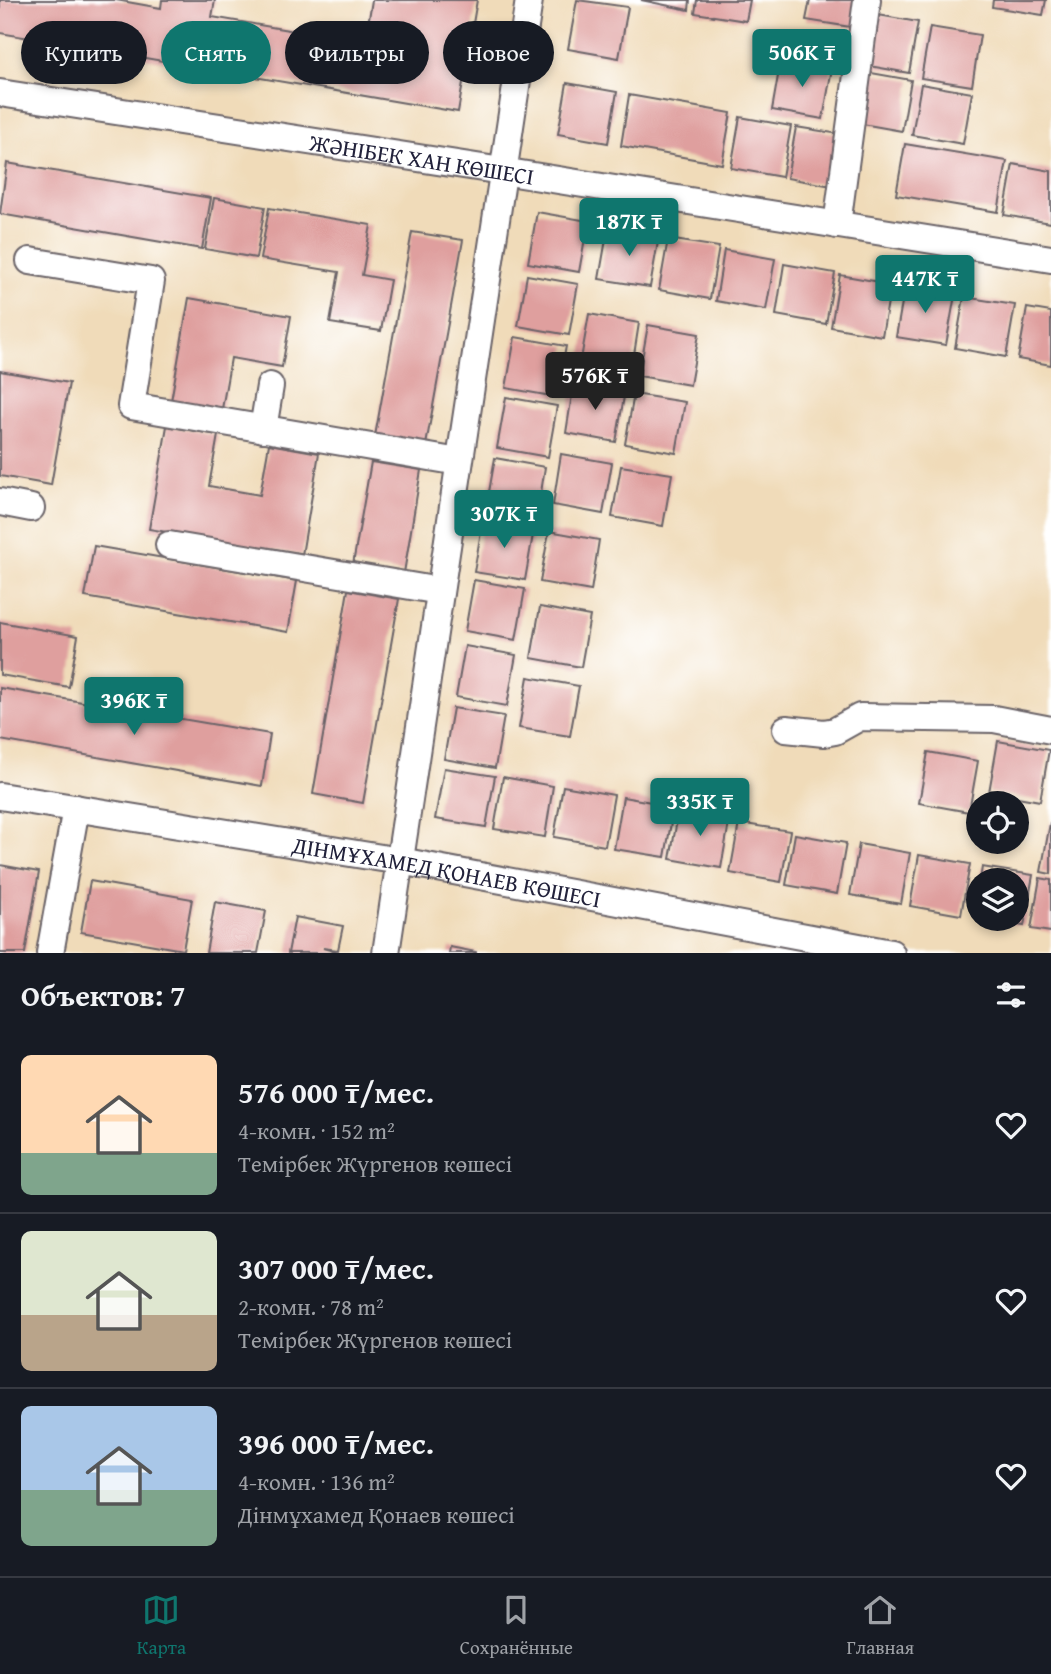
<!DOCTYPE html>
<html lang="ru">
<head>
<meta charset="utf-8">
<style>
  :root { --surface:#171b24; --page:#20242c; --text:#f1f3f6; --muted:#9ea1a6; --line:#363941; --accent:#0f766e }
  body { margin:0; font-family:"Gentium Book Plus",serif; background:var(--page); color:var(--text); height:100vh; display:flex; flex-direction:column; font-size:26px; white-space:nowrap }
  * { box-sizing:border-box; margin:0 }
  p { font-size:23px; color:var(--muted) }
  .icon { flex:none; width:38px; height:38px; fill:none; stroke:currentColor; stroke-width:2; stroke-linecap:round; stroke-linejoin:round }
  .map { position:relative; height:953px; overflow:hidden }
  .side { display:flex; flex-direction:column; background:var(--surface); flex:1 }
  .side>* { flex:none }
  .top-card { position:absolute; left:21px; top:21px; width:700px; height:63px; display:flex; gap:14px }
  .fabs { position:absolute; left:966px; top:791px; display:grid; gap:14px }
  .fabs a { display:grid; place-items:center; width:63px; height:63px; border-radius:50%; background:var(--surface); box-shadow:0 4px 10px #0003; font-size:35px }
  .price { position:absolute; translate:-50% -60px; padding:0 16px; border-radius:7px; background:var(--accent); color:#fff; font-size:23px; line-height:46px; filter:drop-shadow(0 2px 4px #0008) }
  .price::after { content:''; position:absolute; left:50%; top:42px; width:21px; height:16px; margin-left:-10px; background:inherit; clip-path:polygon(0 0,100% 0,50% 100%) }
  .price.current { background:#222; color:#fff }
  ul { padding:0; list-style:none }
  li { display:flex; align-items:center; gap:21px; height:175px; padding:0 21px }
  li+li { border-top:2px solid var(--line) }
  li span { display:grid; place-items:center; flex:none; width:196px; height:140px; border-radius:10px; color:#555 }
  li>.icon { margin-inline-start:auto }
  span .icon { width:84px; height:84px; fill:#fffc; stroke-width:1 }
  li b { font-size:30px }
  h2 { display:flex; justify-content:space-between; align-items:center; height:84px; padding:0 21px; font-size:30px }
  .chip { padding:0 24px; border-radius:32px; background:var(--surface); box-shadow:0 4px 10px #0003; font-size:24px; line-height:63px }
  .chip.current { background:var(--accent); color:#fff }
  .tab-bar { display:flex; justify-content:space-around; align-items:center; height:98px; border-top:2px solid var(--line); background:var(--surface); font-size:19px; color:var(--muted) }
  .tab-bar a { display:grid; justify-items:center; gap:4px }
  .tab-bar .current { color:var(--accent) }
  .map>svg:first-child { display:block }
  .building { fill:#df9f9e }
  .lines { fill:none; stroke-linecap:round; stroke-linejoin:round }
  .minor-casing { stroke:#6a6367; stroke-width:30 }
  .minor { stroke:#fff; stroke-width:26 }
  .labels { text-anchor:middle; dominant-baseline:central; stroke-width:6; stroke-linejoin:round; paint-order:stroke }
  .street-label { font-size:23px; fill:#22223b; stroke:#fff }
</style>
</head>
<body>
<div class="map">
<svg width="1051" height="953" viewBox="0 0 1051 953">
  <rect width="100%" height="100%" fill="#fff"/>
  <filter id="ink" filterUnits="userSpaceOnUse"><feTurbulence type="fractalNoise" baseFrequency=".0143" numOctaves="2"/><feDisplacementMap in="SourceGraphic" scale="14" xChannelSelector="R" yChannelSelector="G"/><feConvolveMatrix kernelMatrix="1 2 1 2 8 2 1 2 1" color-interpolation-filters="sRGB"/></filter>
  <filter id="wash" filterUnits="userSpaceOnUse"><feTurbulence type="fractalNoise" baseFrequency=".00686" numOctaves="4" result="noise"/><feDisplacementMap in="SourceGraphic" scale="28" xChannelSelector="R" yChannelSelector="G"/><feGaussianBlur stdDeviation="1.57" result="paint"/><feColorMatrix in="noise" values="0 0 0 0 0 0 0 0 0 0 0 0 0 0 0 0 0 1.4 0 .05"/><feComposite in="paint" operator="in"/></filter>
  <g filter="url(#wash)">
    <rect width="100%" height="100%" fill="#f0dbb9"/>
    <g id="blocks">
      <g class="building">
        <path d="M0 0H116L161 8 162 0H215L212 17 365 43 372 0H477L458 112 0 33Z"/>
        <path d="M577 0 628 7 619 58 568 49Z"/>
        <path d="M641 0H690L689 10Z"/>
        <path d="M697 0H750L746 21 695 13Z"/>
        <path d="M810 0H862L857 28 806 20Z"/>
        <path d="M993 0H1046L1043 15 992 7Z"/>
        <path d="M867 13 918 22 909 73 858 64Z"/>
        <path d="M930 27 980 35 972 86 921 78Z"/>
        <path d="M781 59 832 68 823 119 772 110Z"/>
        <path d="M860 71 911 80 902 131 851 122Z"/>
        <path d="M567 83 617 92 608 143 558 134Z"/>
        <path d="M921 84 972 93 963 144 912 135Z"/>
        <path d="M629 95 731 113 722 164 621 146Z"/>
        <path d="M740 117 791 126 782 177 731 168Z"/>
        <path d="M796 127 846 135 838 187 787 178Z"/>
        <path d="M905 144 1007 161 998 212 896 195Z"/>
        <path d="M7 163 211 198 202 249 0 214Z"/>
        <path d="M1013 164 1051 171V223L1004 215Z"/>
        <path d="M214 198 265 207 256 258 205 249Z"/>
        <path d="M269 208 371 225 362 275 390 280 381 331 330 323 339 272 260 259Z"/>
        <path d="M537 212 588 221 579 272 528 263Z"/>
        <path d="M608 228 659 236 650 287 599 279Z"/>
        <path d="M412 232 463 240 426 445 375 436Z"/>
        <path d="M668 239 719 247 710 299 659 290Z"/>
        <path d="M724 250 775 259 766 310 716 301Z"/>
        <path d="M784 264 835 273 826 324 776 315Z"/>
        <path d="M527 275 578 284 569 335 518 326Z"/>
        <path d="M840 275 891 284 882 336 831 327Z"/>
        <path d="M905 285 955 295 946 345 896 337Z"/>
        <path d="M964 297 1015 305 1006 357 955 348Z"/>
        <path d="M189 298 291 316 282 367 231 358 222 409 171 401Z"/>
        <path d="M1027 308 1051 312V365L1018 359Z"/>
        <path d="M589 314 639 323 631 374 580 365Z"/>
        <path d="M648 325 699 334 690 385 639 376Z"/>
        <path d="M515 337 566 346 557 397 506 388Z"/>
        <path d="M0 371 69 383 51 485 0 476Z"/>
        <path d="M574 382 625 391 616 442 566 433Z"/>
        <path d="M634 394 685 402 676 453 625 444Z"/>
        <path d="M506 397 557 406 548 457 497 448Z"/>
        <path d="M167 426 218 435 209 486 260 495 269 444 319 453 302 555 149 529Z"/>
        <path d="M561 454 612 463 603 514 553 505Z"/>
        <path d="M495 458 545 467 537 518 486 509Z"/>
        <path d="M371 462 421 470 404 573 353 564Z"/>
        <path d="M621 466 672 474 663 526 612 517Z"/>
        <path d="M483 520 534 529 525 580 474 572Z"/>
        <path d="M549 531 599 540 591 591 540 582Z"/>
        <path d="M94 546 297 581 288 632 85 597Z"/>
        <path d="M474 580 525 589 516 640 465 631Z"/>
        <path d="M348 590 399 599 363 803 313 794Z"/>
        <path d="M540 607 590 616 581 667 531 658Z"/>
        <path d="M0 622 78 636 69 687 0 675Z"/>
        <path d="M465 646 516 655 507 706 456 697Z"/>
        <path d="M528 677 579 686 570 736 519 728Z"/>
        <path d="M0 688 270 734 262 786 0 740Z"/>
        <path d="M453 708 504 716 495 768 444 759Z"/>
        <path d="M998 741 1049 750 1040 801 989 792Z"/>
        <path d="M928 752 978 761 969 812 919 803Z"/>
        <path d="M444 768 495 776 486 827 435 819Z"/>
        <path d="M503 777 553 786 545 837 494 829Z"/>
        <path d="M563 786 614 795 605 846 554 837Z"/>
        <path d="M623 797 674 806 665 857 614 849Z"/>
        <path d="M679 809 730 817 721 868 670 859Z"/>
        <path d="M739 823 790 831 781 882 730 873Z"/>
        <path d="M1050 823H1051V874L1041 872Z"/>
        <path d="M795 834 846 843 837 894 786 885Z"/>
        <path d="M859 844 910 853 901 904 850 895Z"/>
        <path d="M919 855 970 864 961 915 910 906Z"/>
        <path d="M0 865 39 872 25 953H0Z"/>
        <path d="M982 867 1033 875 1024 926 987 920 1017 919V880H980Z"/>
        <path d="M1040 878 1051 880V932L1031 929Z"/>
        <path d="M90 881 192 899 183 950 81 932Z"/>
        <path d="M215 902 266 911 258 953H206Z"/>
        <path d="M295 917 343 926 338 950 323 948 340 953H288Z"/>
        <path d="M450 947 476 952V953H449Z"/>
      </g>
    </g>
  </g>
  <g filter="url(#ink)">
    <use href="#blocks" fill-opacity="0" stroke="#6a6367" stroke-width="2"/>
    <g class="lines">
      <g class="minor-casing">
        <g id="minor">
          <path id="s1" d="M0 93 502 171 1051 259"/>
          <path d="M837 225 867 0"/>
          <path d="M30 261 151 281 131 406 459 462"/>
          <path d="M263 429 270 386"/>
          <path d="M0 502 31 508"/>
          <path d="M169 545 440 591"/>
          <path d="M786 729 824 733 835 731 860 717 994 719 1051 730"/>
          <path id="s2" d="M0 796 400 861 891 953"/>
          <path d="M50 953 76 808"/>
          <path d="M386 953 529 0"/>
        </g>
      </g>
      <use href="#minor" class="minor"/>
    </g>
  </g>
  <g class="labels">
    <g class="street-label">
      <text stroke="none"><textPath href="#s1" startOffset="427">ЖӘНІБЕК ХАН КӨШЕСІ</textPath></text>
      <text stroke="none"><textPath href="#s2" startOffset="453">ДІНМҰХАМЕД ҚОНАЕВ КӨШЕСІ</textPath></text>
    </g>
  </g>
</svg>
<div class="fabs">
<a><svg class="icon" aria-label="locate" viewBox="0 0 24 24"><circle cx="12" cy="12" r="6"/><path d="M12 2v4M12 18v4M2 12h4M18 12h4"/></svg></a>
<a><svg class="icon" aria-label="layers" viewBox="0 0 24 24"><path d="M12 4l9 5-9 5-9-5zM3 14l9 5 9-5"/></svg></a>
</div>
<b class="price" style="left:802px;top:89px">506K ₸</b>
<b class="price" style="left:629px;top:258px">187K ₸</b>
<b class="price" style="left:925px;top:315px">447K ₸</b>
<b class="price current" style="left:595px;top:412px">576K ₸</b>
<b class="price" style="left:504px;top:550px">307K ₸</b>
<b class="price" style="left:134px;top:737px">396K ₸</b>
<b class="price" style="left:700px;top:838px">335K ₸</b>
<div class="top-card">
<a class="chip">Купить</a>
<a class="chip current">Снять</a>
<a class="chip">Фильтры</a>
<a class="chip">Новое</a>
</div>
</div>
<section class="side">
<h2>Объектов: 7<svg class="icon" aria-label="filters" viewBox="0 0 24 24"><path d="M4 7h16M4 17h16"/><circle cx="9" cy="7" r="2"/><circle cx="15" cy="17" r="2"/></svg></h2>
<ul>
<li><span style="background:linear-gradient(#ffd9b3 70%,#7fa58c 0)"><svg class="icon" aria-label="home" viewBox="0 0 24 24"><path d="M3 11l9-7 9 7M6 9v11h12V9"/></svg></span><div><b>576 000 ₸/мес.</b><p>4-комн. · 152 m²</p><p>Темірбек Жүргенов көшесі</p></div><svg class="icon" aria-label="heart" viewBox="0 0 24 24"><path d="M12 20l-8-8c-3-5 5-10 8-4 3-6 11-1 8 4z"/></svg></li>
<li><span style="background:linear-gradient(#dfe7d0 60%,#b9a48a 0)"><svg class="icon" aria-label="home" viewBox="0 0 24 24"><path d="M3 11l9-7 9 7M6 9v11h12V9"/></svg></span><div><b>307 000 ₸/мес.</b><p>2-комн. · 78 m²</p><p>Темірбек Жүргенов көшесі</p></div><svg class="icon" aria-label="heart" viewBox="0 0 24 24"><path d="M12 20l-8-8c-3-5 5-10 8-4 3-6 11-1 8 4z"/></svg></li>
<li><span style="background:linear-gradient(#a9c7e8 60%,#7fa58c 0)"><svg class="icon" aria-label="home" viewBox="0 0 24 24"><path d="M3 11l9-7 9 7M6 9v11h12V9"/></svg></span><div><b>396 000 ₸/мес.</b><p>4-комн. · 136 m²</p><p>Дінмұхамед Қонаев көшесі</p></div><svg class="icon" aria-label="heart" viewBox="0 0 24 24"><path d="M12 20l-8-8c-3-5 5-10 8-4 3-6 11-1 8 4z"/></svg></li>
</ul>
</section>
<nav class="tab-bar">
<a class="current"><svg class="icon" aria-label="map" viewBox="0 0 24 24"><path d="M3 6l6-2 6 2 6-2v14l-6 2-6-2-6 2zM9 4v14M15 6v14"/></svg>Карта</a>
<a><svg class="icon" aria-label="saved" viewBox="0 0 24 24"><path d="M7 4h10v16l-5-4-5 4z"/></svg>Сохранённые</a>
<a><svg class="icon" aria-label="home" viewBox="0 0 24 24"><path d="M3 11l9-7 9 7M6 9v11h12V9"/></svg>Главная</a>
</nav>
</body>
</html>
